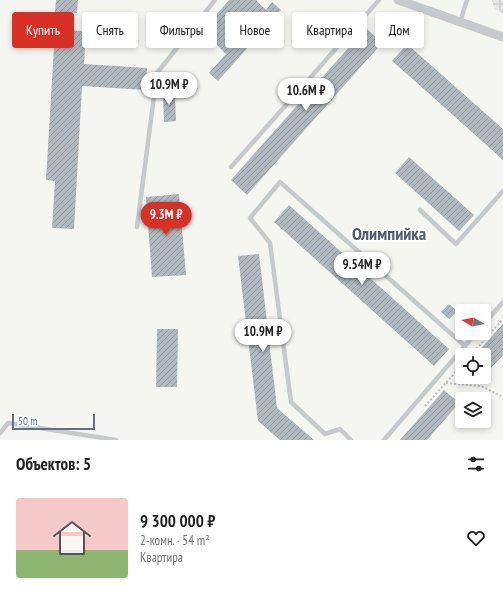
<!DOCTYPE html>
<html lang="ru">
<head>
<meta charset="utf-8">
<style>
  :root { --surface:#fff; --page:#f2f2f2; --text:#222; --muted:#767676; --line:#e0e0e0; --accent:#d93025 }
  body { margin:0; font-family:"PT Sans Narrow",sans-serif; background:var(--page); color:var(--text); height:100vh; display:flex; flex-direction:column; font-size:15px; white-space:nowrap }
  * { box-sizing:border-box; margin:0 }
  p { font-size:13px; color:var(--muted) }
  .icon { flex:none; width:22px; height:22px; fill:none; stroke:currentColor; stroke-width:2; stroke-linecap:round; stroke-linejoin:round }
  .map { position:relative; height:440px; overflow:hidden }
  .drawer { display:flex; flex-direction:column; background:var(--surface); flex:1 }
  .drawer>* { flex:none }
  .hud { position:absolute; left:12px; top:12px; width:479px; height:36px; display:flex; gap:8px }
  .needle { width:26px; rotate:279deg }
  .controls { position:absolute; left:455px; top:304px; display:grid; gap:8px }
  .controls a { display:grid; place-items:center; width:36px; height:36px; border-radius:4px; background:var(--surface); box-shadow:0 2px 6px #0003; font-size:20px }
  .scale { position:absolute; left:12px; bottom:10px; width:83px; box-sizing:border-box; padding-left:4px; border:2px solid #617185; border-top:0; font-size:11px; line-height:14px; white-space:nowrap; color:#617185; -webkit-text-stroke:3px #fff; paint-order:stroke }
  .price { position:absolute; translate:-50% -34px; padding:0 9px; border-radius:14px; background:#fff; color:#222; font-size:13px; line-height:26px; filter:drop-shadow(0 1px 2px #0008) }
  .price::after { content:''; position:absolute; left:50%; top:24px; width:12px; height:9px; margin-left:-6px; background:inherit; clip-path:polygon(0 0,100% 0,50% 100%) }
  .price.on { background:var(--accent); color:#fff }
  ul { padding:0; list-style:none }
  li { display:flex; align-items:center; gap:12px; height:100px; padding:0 16px }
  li+li { border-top:1px solid var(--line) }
  li span { display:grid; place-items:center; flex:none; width:112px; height:80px; border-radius:4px; color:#555 }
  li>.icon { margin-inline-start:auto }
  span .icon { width:48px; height:48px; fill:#fffc; stroke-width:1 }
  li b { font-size:17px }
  h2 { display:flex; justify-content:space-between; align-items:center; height:48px; padding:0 16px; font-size:17px }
  .pill { padding:0 14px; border-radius:4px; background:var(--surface); box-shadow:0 2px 6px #0003; font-size:14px; line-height:36px }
  .pill.on { background:var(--accent); color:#fff }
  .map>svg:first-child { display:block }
  .industrial { fill:url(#industrial-grid) }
  .building { fill:url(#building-hatch) }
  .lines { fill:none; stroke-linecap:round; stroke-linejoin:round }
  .path { stroke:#c0c1c3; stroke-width:2; stroke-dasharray:2 2; stroke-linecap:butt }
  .service { stroke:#c7cacd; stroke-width:4.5 }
  .minor { stroke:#c7cacd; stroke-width:9 }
  .labels { text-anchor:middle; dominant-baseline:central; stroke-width:4; stroke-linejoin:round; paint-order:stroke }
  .district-label { font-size:18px; font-weight:bold; fill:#505b6a; stroke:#fff }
</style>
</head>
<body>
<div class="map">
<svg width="503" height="440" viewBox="0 0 503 440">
  <defs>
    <pattern id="industrial-grid" width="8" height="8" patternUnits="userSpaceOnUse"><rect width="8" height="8" fill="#e6e6e5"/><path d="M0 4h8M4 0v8" fill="none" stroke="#bebfbf"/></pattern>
    <pattern id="building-hatch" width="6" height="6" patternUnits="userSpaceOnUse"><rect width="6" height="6" fill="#b1b8be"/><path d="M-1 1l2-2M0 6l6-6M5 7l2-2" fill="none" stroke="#939aa0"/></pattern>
  </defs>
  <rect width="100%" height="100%" fill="#f5f6f1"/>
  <path class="industrial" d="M492 0H503V13L495 9Z"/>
  <g class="building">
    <path d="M56 0H78L77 13 55 12Z"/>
    <path d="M229 0H256L266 10 272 2 281 10 218 81 209 73 226 54 216 44 208 24Z"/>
    <path d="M366 28 382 43 247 195 231 180Z"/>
    <path d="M55 30 86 31 84 64 147 68 146 90 82 86 74 229 52 228 55 181 46 180Z"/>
    <path d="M407 44 503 129V160L425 90 392 61Z"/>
    <path d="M163 91H175L176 121 164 122Z"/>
    <path d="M409 157 474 215 459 231 395 173Z"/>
    <path d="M179 194 186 275 152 277 146 197Z"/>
    <path d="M289 205 449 349 434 366 274 222Z"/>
    <path d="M259 254 277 408 314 440H280L258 421 238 256Z"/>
    <path d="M449 304 457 311 449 319 441 312Z"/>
    <path d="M503 324V355L484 376V355H475Z"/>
    <path d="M157 329H178L177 387H156Z"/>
    <path d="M444 390 459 403 427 440H400Z"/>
  </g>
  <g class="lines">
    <g class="path">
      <path d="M471 355 503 319"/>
      <path d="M446 383 481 386 503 397"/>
      <path d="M425 406 462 365"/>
    </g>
    <g class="service">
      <path d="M460 22 467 0"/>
      <path d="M231 167 379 0"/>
      <path d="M420 210 456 244 503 191"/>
      <path d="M137 227 157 73 215 0"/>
      <path d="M484 324 503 302"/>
      <path d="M0 433 8 423 116 440"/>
      <path d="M351 440 340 429 325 434 291 402 270 243 250 218 280 182 465 346"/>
      <path d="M384 440 476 333"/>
    </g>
    <path class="minor" d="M398 0 503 37"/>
  </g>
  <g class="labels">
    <g class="district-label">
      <text x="389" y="233">Олимпийка</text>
    </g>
  </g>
</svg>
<div class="controls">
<a><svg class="needle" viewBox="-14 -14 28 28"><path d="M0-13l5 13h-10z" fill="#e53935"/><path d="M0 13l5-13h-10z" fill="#767676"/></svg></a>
<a><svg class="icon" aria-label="locate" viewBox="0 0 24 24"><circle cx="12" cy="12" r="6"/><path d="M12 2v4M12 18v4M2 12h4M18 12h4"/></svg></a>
<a><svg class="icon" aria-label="layers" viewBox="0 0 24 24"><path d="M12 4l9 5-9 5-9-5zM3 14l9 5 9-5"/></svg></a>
</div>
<div class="scale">50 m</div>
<b class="price" style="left:169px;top:106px">10.9M ₽</b>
<b class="price" style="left:306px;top:112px">10.6M ₽</b>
<b class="price on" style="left:166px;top:236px">9.3M ₽</b>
<b class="price" style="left:362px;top:286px">9.54M ₽</b>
<b class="price" style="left:263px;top:353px">10.9M ₽</b>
<div class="hud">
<a class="pill on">Купить</a>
<a class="pill">Снять</a>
<a class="pill">Фильтры</a>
<a class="pill">Новое</a>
<a class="pill">Квартира</a>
<a class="pill">Дом</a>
</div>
</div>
<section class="drawer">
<h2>Объектов: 5<svg class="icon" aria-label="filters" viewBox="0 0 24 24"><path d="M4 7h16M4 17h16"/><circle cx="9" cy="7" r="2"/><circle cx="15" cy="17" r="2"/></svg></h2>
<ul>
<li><span style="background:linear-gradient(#f6c9c9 65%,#8fb573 0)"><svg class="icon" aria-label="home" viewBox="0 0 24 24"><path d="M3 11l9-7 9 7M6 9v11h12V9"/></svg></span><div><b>9 300 000 ₽</b><p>2-комн. · 54 m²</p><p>Квартира</p></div><svg class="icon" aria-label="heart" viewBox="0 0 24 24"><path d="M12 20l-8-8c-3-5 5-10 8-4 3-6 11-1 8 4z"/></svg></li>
</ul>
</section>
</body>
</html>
